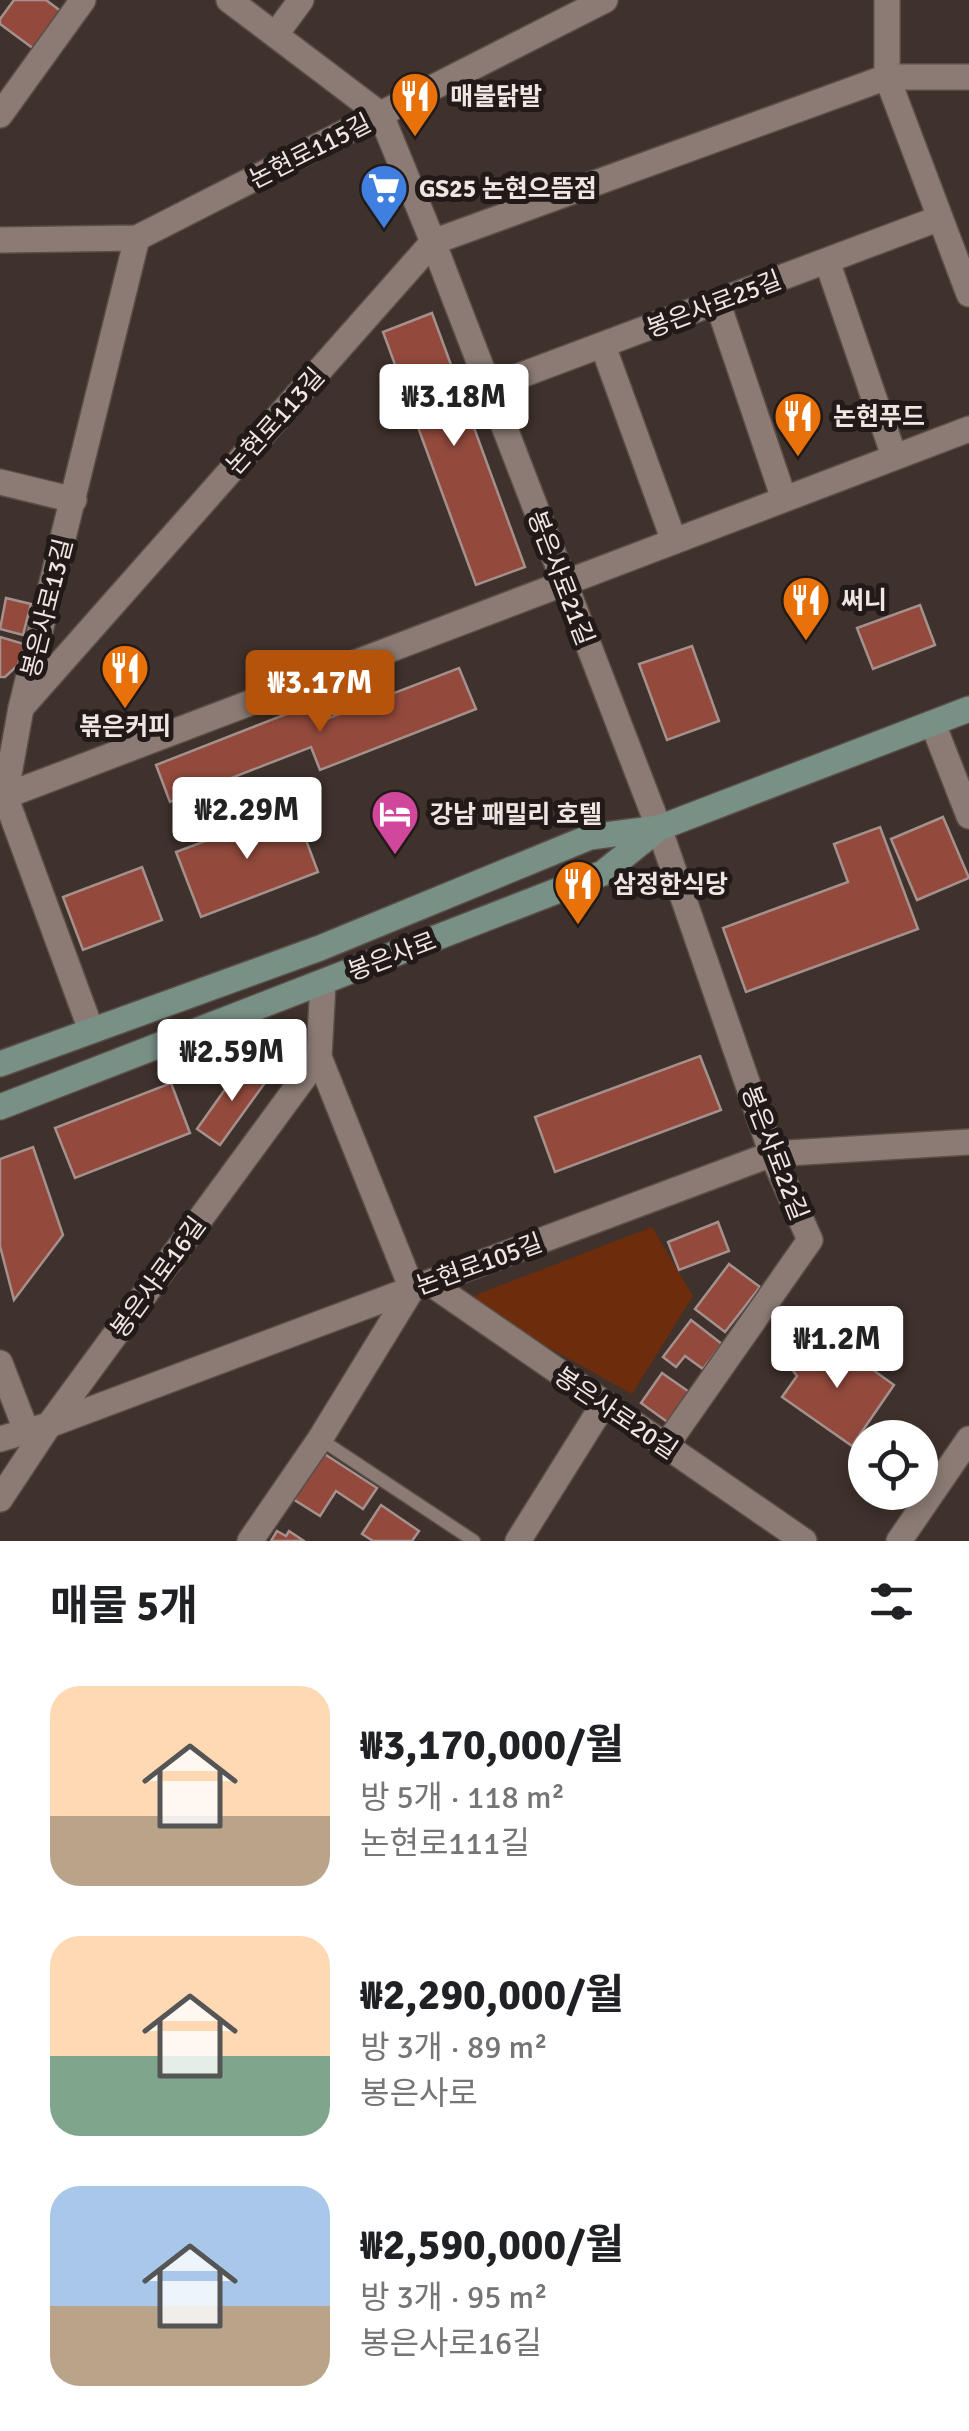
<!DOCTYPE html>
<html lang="ko">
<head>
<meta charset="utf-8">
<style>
  :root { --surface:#fff; --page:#f2f2f2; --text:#202124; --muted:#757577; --accent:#b45309 }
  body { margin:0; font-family:Signika,"Noto Sans KR",sans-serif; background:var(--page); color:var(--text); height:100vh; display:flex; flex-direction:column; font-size:38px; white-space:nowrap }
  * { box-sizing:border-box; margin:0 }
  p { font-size:32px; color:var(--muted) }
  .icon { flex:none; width:55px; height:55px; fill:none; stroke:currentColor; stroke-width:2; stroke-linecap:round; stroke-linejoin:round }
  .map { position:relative; height:1541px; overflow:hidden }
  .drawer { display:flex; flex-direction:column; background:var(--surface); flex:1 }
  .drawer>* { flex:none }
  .fabs { position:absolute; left:848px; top:1420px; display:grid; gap:20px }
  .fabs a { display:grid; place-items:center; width:90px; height:90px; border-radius:50%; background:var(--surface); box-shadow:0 5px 15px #0003; font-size:50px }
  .price { position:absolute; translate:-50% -85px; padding:0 22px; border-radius:10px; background:#fff; color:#222; font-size:32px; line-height:65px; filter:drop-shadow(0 2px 5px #0008) }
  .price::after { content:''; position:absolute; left:50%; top:60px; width:30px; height:22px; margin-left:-15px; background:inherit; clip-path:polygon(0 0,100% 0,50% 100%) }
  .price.active { background:var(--accent); color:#fff }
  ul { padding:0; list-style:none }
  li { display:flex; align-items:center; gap:30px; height:250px; padding:0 50px }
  li span { display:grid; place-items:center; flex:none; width:280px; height:200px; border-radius:30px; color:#555 }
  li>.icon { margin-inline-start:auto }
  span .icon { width:120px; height:120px; fill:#fffc; stroke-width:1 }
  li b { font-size:42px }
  h2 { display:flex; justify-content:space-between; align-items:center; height:120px; padding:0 50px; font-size:42px }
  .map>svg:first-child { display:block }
  .green { fill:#6d2d0c }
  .building { fill:#934a3d; stroke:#a4918d; stroke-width:2.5 }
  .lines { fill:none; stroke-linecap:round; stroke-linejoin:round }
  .service-casing { stroke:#5a4e49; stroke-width:15 }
  .minor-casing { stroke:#5a4e49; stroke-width:28 }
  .secondary-casing { stroke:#5a4e49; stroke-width:28 }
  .service { stroke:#8b7b74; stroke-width:12 }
  .minor { stroke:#8b7b74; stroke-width:25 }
  .secondary { stroke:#789086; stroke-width:25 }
  .labels { text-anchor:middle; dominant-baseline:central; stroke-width:10; stroke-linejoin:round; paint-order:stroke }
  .poi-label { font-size:25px; font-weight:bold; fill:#efe5e1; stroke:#211a18; text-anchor:start }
  .street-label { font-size:25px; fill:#efe5e1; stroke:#211a18 }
</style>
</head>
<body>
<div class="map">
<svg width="969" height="1541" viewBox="0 0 969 1541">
  <rect width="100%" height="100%" fill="#3f312b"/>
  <path class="green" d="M652 1227 693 1296 632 1394 463 1300Z"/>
  <g class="building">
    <path d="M14 0H46L62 12 34 49 0 24V19Z"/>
    <path d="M432 313 525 567 476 585 383 332Z"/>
    <path d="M6 598 31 604 23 635 0 629Z"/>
    <path d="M920 605 935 645 873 669 857 628Z"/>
    <path d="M0 637 24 644 18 665 5 677H0Z"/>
    <path d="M692 646 719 721 667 740 639 664Z"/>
    <path d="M459 668 476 709 320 770 311 747 170 802 156 765 312 704 319 722Z"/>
    <path d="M294 808 318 872 201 917 176 852Z"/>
    <path d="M943 817 969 878 917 900 891 839Z"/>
    <path d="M880 827 918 929 746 992 723 928 848 882 834 844Z"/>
    <path d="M142 867 162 920 83 950 63 897Z"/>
    <path d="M700 1056 721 1110 555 1172 535 1117Z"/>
    <path d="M243 1064 267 1080 220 1145 197 1129Z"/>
    <path d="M171 1083 190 1133 75 1178 55 1128Z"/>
    <path d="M33 1147 63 1235 14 1300 0 1246V1159Z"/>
    <path d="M718 1222 729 1251 679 1270 668 1242Z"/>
    <path d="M729 1264 760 1287 725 1332 695 1309Z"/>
    <path d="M691 1320 722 1344 703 1369 685 1356 676 1367 663 1357Z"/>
    <path d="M834 1345 844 1349 894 1385 852 1446 782 1397 797 1376 791 1368V1357L799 1351 814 1357Z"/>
    <path d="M662 1373 695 1396 678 1420 666 1421 641 1403Z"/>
    <path d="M323 1453 377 1488 363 1509 336 1491 320 1516 293 1499Z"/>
    <path d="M381 1505 419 1531 412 1541H373L362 1534Z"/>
    <path d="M277 1531 286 1536 289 1531 304 1541H271Z"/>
  </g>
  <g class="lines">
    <g class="service-casing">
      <path id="service" d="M320 1439 474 1541"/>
    </g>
    <g class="minor-casing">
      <g id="minor">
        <path d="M229 0 381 115 433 242 659 828 772 1154 810 1240 665 1447"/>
        <path d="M887 0V77L969 294"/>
        <path d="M276 34 301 0"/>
        <path d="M0 115 83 0"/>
        <path d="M0 240 137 238 605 0"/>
        <path d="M827 261 894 456"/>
        <path d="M717 301 784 499"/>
        <path d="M603 346 674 541"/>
        <path d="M487 388 940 218"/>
        <path d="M0 482 74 500"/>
        <path d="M21 708 433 242 887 77H969"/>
        <path d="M933 724 969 816"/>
        <path d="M0 798 969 429"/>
        <path d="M91 1030 5 796 21 708 137 238"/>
        <path d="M430 1283 804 1541"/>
        <path d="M0 1363 26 1430"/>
        <path d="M0 1439 49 1425 772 1154 969 1142"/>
        <path d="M0 1499 49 1425 319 1057"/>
        <path d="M250 1541 320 1439 412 1289 319 1057 323 983"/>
        <path d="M518 1541 603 1405"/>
        <path d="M899 1541 969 1439"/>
      </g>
    </g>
    <g class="secondary-casing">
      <g id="secondary">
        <path d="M0 1064 320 948 590 837 659 828 969 709"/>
        <path d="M0 1107 603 873 659 828"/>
      </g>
    </g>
    <use href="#service" class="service"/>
    <use href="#minor" class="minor"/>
    <use href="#secondary" class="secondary"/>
  </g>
  <defs>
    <g id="restaurant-pin" transform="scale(2.5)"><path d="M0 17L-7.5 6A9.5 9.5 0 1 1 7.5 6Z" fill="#e8710a" stroke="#211a18"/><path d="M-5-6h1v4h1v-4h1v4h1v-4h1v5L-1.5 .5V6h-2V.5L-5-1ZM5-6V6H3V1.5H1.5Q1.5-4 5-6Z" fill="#fff"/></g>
    <g id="supermarket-pin" transform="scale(2.5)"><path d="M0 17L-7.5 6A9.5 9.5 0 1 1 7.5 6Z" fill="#3f7fe0" stroke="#211a18"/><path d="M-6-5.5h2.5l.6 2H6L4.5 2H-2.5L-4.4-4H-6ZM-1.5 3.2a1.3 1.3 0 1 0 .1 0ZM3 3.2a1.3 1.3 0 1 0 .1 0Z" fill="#fff"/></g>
    <g id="hotel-pin" transform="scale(2.5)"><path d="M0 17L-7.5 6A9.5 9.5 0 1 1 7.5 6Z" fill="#d1479c" stroke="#211a18"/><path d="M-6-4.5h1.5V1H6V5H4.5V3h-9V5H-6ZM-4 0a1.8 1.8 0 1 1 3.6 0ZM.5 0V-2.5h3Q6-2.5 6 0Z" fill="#fff"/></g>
  </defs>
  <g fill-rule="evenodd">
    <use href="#restaurant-pin" x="415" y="96"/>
    <use href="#supermarket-pin" x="384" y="188"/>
    <use href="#restaurant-pin" x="798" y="416"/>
    <use href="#restaurant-pin" x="806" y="600"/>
    <use href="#restaurant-pin" x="125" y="668"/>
    <use href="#hotel-pin" x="395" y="814"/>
    <use href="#restaurant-pin" x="578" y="884"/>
  </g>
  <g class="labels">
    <g class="poi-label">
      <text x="450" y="96">매불닭발</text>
      <text x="419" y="188">GS25 논현으뜸점</text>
      <text x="833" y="416">논현푸드</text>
      <text x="841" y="600">써니</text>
      <text x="125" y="726" text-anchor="middle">볶은커피</text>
      <text x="430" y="814">강남 패밀리 호텔</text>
      <text x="613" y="884">삼정한식당</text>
    </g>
    <g class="street-label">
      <text transform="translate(310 151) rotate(-27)">논현로115길</text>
      <text transform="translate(714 304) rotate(-21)">봉은사로25길</text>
      <text transform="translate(275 421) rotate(-48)">논현로113길</text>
      <text transform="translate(561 578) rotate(69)">봉은사로21길</text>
      <text transform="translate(47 608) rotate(-76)">봉은사로13길</text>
      <text transform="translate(392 956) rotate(-21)">봉은사로</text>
      <text transform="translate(775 1153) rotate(69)">봉은사로22길</text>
      <text transform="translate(479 1264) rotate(-20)">논현로105길</text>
      <text transform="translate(158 1277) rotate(-54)">봉은사로16길</text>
      <text transform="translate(616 1413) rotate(34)">봉은사로20길</text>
    </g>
  </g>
</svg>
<div class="fabs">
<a><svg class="icon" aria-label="locate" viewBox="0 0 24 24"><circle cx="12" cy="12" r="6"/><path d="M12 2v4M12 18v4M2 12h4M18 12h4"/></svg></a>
</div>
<b class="price" style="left:454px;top:449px">₩3.18M</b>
<b class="price active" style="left:320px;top:735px">₩3.17M</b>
<b class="price" style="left:247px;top:862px">₩2.29M</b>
<b class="price" style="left:232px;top:1104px">₩2.59M</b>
<b class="price" style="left:837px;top:1391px">₩1.2M</b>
</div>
<section class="drawer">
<h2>매물 5개<svg class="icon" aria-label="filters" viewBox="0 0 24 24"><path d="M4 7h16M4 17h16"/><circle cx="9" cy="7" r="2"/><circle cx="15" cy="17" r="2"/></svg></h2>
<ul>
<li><span style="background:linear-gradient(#ffd9b3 65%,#b9a48a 0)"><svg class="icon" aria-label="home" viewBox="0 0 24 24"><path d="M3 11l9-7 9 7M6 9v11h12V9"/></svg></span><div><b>₩3,170,000/월</b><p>방 5개 · 118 m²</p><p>논현로111길</p></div></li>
<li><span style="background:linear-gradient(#ffd9b3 60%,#7fa58c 0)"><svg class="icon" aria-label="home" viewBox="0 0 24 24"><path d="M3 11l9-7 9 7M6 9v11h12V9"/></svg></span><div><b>₩2,290,000/월</b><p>방 3개 · 89 m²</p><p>봉은사로</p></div></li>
<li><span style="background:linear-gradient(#a9c7e8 60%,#b9a48a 0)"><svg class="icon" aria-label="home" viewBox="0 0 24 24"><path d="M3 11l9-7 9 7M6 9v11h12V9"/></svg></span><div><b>₩2,590,000/월</b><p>방 3개 · 95 m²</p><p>봉은사로16길</p></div></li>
</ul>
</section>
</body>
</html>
